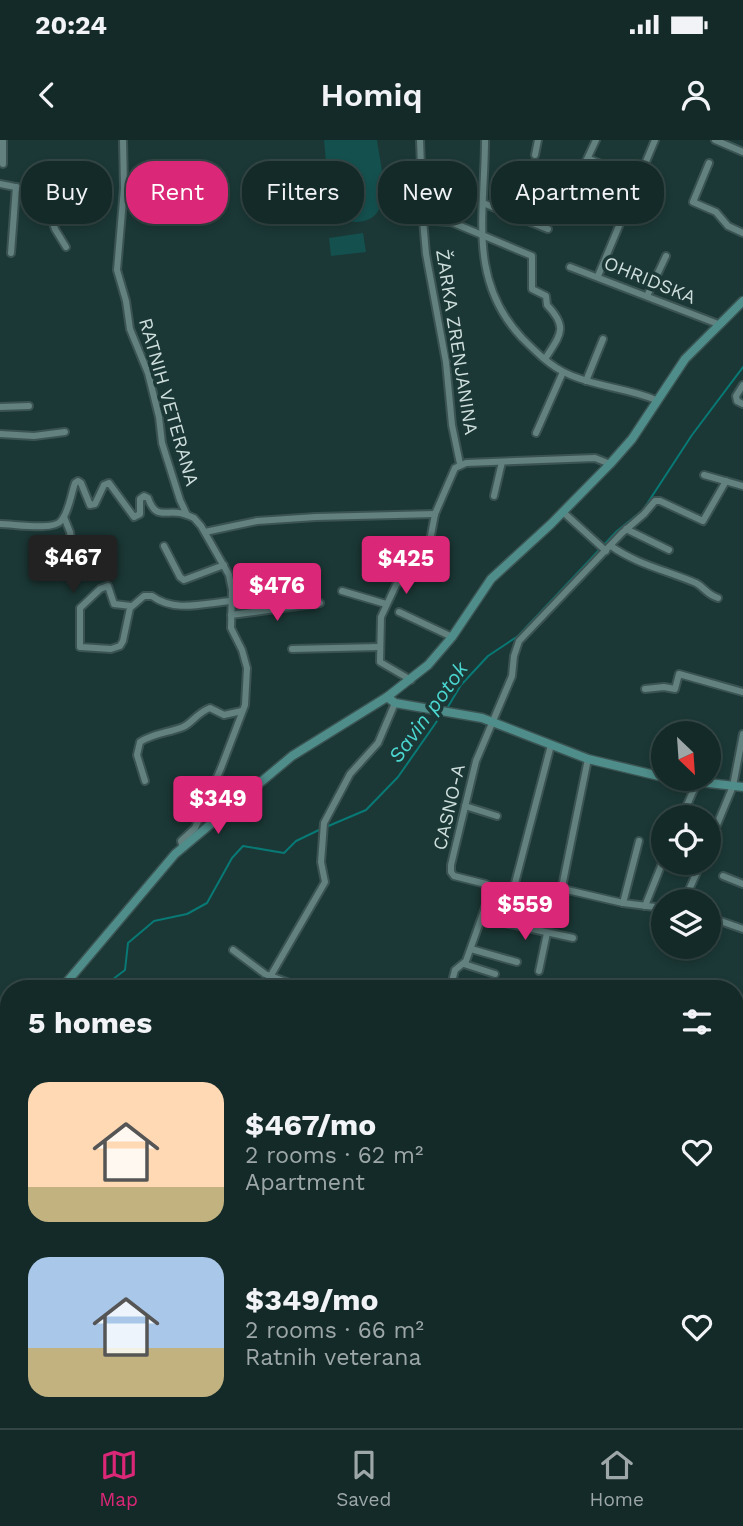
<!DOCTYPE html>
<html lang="en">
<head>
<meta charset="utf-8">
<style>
  :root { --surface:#142a28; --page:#1d3230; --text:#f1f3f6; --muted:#9da7a8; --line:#334645; --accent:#db2777 }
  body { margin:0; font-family:"Work Sans",sans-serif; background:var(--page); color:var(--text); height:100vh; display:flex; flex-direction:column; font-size:26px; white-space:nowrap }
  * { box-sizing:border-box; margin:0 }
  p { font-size:23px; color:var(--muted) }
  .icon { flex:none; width:38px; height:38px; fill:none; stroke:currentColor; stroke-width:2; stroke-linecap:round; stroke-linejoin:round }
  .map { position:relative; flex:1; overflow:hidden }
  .panel { position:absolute; left:0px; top:840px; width:744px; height:448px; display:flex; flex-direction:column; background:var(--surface); border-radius:28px 28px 0 0; box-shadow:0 4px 10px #0003,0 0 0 2px var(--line) }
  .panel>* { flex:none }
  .hud { position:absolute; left:21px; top:21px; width:702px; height:63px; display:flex; gap:14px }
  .needle { width:46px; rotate:155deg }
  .fabs { position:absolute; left:651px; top:581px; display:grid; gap:14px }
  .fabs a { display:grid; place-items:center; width:70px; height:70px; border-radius:50%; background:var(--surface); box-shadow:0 4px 10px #0003,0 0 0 2px var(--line); font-size:35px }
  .price { position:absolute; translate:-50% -60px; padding:0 16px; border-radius:7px; background:var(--accent); color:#fff; font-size:23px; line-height:46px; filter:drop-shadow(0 2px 4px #0008) }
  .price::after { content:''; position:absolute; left:50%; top:42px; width:21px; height:16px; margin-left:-10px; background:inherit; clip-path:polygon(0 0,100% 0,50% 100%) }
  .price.on { background:#222; color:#fff }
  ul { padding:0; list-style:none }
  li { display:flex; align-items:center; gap:21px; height:175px; padding:0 28px }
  li span { display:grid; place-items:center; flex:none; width:196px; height:140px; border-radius:21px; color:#555 }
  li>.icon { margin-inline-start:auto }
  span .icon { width:84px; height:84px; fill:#fffc; stroke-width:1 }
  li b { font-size:30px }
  h2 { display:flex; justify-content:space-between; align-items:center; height:84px; padding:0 28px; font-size:30px }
  .chip { padding:0 24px; border-radius:28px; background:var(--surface); box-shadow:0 4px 10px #0003,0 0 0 2px var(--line); font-size:24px; line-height:63px }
  .chip.on { background:var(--accent); color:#fff }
  .status { display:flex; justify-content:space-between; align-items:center; height:49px; padding:0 35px; background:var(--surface); direction:ltr }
  .status svg { height:19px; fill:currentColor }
  header { display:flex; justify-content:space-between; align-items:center; height:91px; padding:0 28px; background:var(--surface); font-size:32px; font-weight:600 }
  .tab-bar { display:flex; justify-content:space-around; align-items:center; height:98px; border-top:2px solid var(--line); background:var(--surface); font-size:19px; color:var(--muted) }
  .tab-bar a { display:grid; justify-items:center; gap:4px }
  .tab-bar .on { color:var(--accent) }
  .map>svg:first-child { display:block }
  .green { fill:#14504e }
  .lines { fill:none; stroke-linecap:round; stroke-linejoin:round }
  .stream { stroke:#087975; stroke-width:2 }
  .street-casing { stroke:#3b5453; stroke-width:10 }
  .secondary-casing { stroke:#3b5453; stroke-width:11 }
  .street { stroke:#62817f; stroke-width:6 }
  .secondary { stroke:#4e8d8a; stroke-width:8 }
  .labels { text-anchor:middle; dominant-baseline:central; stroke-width:7; stroke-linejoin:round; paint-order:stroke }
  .street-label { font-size:19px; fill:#cededd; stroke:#1b3836 }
  .water-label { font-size:21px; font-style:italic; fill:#4bd6d0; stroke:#1b3836 }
</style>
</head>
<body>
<div class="status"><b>20:24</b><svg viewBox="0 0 49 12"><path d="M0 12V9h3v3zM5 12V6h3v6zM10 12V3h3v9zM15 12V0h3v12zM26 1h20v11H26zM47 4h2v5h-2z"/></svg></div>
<header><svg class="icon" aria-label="back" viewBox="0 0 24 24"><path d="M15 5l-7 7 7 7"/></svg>Homiq<svg class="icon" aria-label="person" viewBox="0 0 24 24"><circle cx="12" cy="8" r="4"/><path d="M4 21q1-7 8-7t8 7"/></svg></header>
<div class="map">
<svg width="743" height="1288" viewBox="0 0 743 1288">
  <rect width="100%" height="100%" fill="#1b3836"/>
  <g class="green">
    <path d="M324 0H377C380 26 398 81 356 82 344 82 337 75 330 66Z"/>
    <path d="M363 93 366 112 331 116 329 98Z"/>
    <path d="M735 917 743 919V1288H620L621 1279H735Z"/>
  </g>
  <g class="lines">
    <g class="stream">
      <path d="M446 570 461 545 488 516 518 496 617 391 643 370 692 295 743 227"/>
      <path d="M326 687 366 670 398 637 442 574"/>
      <path d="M100 849 125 830 128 803 154 781 187 774 207 763 232 718 243 706 284 713 296 701 321 689"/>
      <path d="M0 972 9 961"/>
    </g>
    <g class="street-casing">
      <g id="street">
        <path d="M123 0 124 48 117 130 126 161 130 189 148 233 159 277 162 303 180 360 187 375 194 378 201 386 229 435 232 450 231 488 242 510 247 528 245 565 221 628 195 688 181 701 183 708"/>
        <path d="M420 0 423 80 426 114 446 222 452 285 460 324"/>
        <path d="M485 0C485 72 467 140 522 198 536 212 551 227 568 234 596 247 628 248 656 260"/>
        <path d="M715 0 743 12"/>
        <path d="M535 15 538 0"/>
        <path d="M589 19 640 40"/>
        <path d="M709 23 693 62 716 72 728 86 743 93"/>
        <path d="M3 24V0"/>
        <path d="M0 44 40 52 44 55 55 89 66 107"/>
        <path d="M574 47 596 0"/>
        <path d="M483 63 548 89"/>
        <path d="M423 80 451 82 532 116V149L546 156 547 165C569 188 560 195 545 219"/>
        <path d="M11 113 16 47"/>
        <path d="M570 127 718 184"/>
        <path d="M598 136 655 0"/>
        <path d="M647 156 666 116"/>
        <path d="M586 241 603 199"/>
        <path d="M743 245 736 256 737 261 743 264"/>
        <path d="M0 267 29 266"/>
        <path d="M536 293 563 232"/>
        <path d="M0 294 34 296 65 292"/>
        <path d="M704 335 743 346"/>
        <path d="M494 356 502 322"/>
        <path d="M563 372 606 411"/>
        <path d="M64 377 70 392 73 414"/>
        <path d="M0 384C14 384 53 391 61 381 69 372 71 354 75 343L78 341 81 343 90 365 95 364 104 345 109 343 134 377 140 374V359L144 356 148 358C157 383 167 367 187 375"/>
        <path d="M626 389 669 410"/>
        <path d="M205 392 257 381 316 377 435 374"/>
        <path d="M164 406 180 437 184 440 224 425"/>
        <path d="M611 406C636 424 668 431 696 443 704 447 706 454 718 458"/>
        <path d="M342 451 386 464"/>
        <path d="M131 466 114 464 108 446 100 449 80 468V507L111 509 120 506 123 501 130 468 144 456H152C175 473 204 463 231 461"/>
        <path d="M399 472 452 497"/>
        <path d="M231 475 320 463"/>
        <path d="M292 509 379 507"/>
        <path d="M411 540 380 522 381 477 396 445 421 419 429 406 435 374 455 328 466 323 595 318 610 324"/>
        <path d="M645 549 664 547 675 549 679 534 743 552"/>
        <path d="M588 619 562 747 567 750 623 763 663 768"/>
        <path d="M145 641 137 615 140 602C154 593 168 593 183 587 191 584 198 572 210 568L224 575 242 571"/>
        <path d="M465 666 497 676"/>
        <path d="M682 677 697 642"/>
        <path d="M709 704 733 646 743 594"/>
        <path d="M723 736 743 744"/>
        <path d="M514 747 551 605"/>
        <path d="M684 761 701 723"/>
        <path d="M623 763 639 701"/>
        <path d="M645 766 663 721"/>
        <path d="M709 777 743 789"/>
        <path d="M482 778 573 798"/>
        <path d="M471 809 517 822"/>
        <path d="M233 810 265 834 305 849"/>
        <path d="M464 824 495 834"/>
        <path d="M539 831 547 793"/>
        <path d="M263 849 325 742 321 722 324 683 350 634 378 603 395 563"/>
        <path d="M450 849 455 830 466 821 491 751 486 744 454 736 451 732V725L476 621 512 536 514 516 519 501 622 393 644 374 655 361H660L703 381 726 341"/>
        <path d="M735 882 743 860"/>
        <path d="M0 1202 9 1189"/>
        <path d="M0 1256 9 1258"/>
        <path d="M80 1279 119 1287 148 1279"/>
        <path d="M195 1279 211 1283 259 1286 311 1288 346 1282 393 1288"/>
        <path d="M543 1279 584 1288"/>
        <path d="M164 1288 166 1279"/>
        <path d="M403 1288 411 1279"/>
        <path d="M440 1288 443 1279"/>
        <path d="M498 1288 501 1279"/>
        <path d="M605 1288 608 1279"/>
      </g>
    </g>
    <g class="secondary-casing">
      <g id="secondary">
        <path d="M387 557 395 563 482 578 588 619 663 637"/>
        <path d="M675 639 743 647"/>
        <path d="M61 849 175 714 292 616 387 557 428 525 452 497 491 439 551 384 610 324 632 299 685 219 743 161"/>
        <path d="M0 931 9 919"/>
      </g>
    </g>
    <use href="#street" class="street"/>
    <use href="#secondary" class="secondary"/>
  </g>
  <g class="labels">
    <g class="street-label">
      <text transform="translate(650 140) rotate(22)">OHRIDSKA</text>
      <text transform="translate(457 202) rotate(81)">ŽARKA ZRENJANINA</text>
      <text transform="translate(169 262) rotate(74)">RATNIH VETERANA</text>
      <text transform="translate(449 667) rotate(-77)">CASNO-A</text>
    </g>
    <g class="water-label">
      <text transform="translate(428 572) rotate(-54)">Savin potok</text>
    </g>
  </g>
</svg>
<div class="fabs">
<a><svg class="needle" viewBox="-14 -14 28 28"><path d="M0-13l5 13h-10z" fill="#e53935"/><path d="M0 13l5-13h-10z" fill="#9da7a8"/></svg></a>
<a><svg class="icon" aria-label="locate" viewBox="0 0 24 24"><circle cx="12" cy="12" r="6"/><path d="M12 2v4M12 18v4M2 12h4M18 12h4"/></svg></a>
<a><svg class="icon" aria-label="layers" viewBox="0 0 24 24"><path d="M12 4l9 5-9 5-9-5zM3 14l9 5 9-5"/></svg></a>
</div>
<b class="price on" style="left:73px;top:455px">$467</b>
<b class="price" style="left:406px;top:456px">$425</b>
<b class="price" style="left:277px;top:483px">$476</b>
<b class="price" style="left:218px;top:696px">$349</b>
<b class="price" style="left:525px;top:802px">$559</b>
<div class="hud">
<a class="chip">Buy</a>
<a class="chip on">Rent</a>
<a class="chip">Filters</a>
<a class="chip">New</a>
<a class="chip">Apartment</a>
</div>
<section class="panel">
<h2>5 homes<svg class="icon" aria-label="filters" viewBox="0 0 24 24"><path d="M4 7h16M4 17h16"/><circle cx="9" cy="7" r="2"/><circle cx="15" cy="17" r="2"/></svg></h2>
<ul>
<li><span style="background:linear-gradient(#ffd9b3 75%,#c2b280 0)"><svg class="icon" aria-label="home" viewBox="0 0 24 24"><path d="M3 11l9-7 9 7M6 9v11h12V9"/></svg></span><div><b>$467/mo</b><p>2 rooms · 62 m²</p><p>Apartment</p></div><svg class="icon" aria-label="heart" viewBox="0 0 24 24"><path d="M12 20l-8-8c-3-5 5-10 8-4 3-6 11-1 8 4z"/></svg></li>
<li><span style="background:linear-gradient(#a9c7e8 65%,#c2b280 0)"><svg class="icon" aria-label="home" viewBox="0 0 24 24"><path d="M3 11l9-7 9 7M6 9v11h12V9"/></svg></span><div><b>$349/mo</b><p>2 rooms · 66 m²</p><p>Ratnih veterana</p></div><svg class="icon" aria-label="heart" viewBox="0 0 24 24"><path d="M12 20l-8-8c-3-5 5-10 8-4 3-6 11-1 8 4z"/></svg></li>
</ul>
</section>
</div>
<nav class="tab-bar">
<a class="on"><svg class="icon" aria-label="map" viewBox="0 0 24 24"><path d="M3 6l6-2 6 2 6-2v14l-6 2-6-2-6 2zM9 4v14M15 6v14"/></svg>Map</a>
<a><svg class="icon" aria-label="saved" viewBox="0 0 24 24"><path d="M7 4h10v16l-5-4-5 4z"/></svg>Saved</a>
<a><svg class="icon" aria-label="home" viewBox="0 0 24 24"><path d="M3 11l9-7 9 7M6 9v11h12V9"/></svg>Home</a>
</nav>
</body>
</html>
